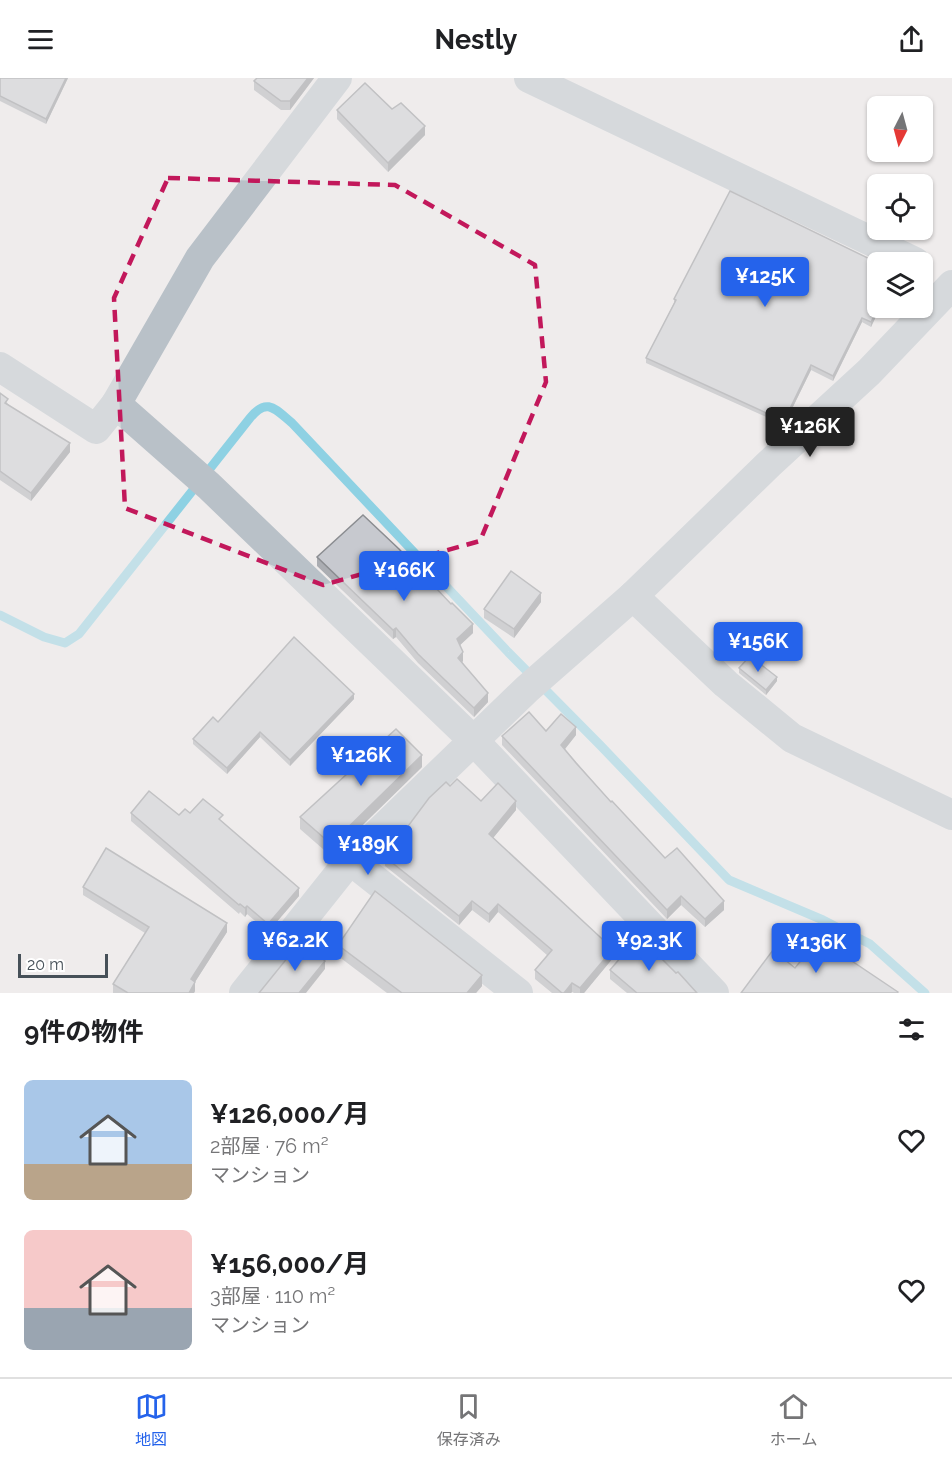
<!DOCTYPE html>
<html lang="ja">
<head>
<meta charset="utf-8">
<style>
  :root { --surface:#fff; --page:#f2f2f2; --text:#202124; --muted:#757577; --line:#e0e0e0; --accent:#2563eb }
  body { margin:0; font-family:Raleway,"Noto Sans JP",sans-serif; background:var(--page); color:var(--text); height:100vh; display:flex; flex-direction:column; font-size:22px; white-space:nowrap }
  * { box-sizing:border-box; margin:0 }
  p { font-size:20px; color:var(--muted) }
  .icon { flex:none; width:33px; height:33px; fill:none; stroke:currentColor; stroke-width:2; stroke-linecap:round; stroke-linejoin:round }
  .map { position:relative; height:915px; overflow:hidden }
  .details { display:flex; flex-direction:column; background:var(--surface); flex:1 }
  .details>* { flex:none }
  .needle { width:39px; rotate:186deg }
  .buttons { position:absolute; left:867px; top:18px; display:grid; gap:12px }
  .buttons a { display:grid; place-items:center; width:66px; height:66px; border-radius:9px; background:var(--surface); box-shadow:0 2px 4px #0004; font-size:30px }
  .scale { position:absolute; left:18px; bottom:15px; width:90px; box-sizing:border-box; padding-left:6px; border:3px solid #465058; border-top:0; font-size:16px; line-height:21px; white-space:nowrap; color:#465058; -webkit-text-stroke:4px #fff; paint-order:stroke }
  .price { position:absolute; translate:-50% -51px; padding:0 14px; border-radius:6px; background:var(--accent); color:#fff; font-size:20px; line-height:39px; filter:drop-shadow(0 2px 3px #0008) }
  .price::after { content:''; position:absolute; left:50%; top:36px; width:18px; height:14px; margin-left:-9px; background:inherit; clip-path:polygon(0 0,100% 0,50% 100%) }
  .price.on { background:#222; color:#fff }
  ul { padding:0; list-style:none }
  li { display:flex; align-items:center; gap:18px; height:150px; padding:0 24px }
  li span { display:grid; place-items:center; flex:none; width:168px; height:120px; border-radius:9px; color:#555 }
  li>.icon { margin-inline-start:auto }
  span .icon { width:72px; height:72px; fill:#fffc; stroke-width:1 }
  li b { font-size:26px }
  h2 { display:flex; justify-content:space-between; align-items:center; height:72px; padding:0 24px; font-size:26px }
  header { display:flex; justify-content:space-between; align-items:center; height:78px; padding:0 24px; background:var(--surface); font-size:27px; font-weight:700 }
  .dock { display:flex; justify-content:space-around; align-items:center; height:84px; border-top:2px solid var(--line); background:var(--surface); font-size:16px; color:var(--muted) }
  .dock a { display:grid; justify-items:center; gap:3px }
  .dock .on { color:var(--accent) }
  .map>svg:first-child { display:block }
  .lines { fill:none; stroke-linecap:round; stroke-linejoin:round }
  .stream { stroke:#8ed1e3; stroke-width:9 }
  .minor { stroke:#b9c1c8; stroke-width:30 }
  .wall { fill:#abadb2 }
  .shaded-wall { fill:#8b8d91 }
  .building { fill:#c7c9cf; stroke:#8b8d91; stroke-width:1.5 }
  .marked { fill:none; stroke:#c2185b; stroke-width:4.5; stroke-dasharray:12 8; stroke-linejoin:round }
</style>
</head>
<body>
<header><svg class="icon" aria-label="menu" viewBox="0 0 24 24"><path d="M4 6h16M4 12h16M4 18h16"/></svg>Nestly<svg class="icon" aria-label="share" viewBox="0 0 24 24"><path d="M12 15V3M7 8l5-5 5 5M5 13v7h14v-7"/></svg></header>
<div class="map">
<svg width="952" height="915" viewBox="0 0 952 915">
  <rect width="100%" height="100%" fill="#efecec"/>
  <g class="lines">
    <path class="stream" d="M0 537 44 559 65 565 79 556 250 340C267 319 275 331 292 345L508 574 600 667 729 802 823 842 870 866 925 915"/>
    <g class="minor">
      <path d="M529 0 915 184"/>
      <path d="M0 289 96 351 116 326 200 180 337 0"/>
      <path d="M116 326 209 408 474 663 714 915"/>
      <path d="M633 518 726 606 792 660 952 737"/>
      <path d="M350 782 518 915"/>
      <path d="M244 915 350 782 527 611 633 518 769 386 869 294 952 207"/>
    </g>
  </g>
  <g class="wall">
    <path d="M0 0H68L46 46 0 23Z"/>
    <path d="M314 0 290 32H281L254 12V3Z"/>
    <path d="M392 31 425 57 388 94 337 41V32Z"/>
    <path d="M674 221 878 230H880L871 249 862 244 833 303 811 292 784 347 646 285V280L674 225Z"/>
    <path d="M0 315 8 326 70 374 31 423 0 402Z"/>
    <path d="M317 479 473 555 460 567 463 583 462 584 488 624 474 639 418 585 396 559 393 561 317 488Z"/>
    <path d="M541 524 514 560 484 540V531Z"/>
    <path d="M739 590 777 603 766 617 739 595Z"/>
    <path d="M354 621 290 688 260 659 227 696 193 666V661L218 644Z"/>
    <path d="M546 653 576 657 565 671 611 724 665 780 724 832 705 849 681 827 667 841 502 667V658Z"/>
    <path d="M422 689 331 778 300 751V739Z"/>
    <path d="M450 708 481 723 516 732 493 760 613 880 584 915H574L572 914 571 915H552L535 901V892L548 878 498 834 489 845 472 832 459 847 385 788V779Z"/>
    <path d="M131 735 179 737 190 735 223 744 299 818 268 854 247 836 245 839 240 834 239 836 131 743Z"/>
    <path d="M83 809 227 854 195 904V913L194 915H113V906L145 855 83 817Z"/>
    <path d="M338 867 482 908 476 915H387L338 878Z"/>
    <path d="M610 892 697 915H627L610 901Z"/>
  </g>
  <g class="shaded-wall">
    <path d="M66 0H68L46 46V41Z"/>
    <path d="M308 0H314L290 32V23Z"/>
    <path d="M425 48V57L388 94V85Z"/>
    <path d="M878 230H880L871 249V244Z"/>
    <path d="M862 240V244L833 303V298Z"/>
    <path d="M811 287V292L784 347V343Z"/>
    <path d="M70 365V374L31 423V415Z"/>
    <path d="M541 515V524L514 560V551Z"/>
    <path d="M473 546V555L457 570V561Z"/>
    <path d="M396 550V559L393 561V552Z"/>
    <path d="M463 574V583L458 589V580Z"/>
    <path d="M777 599V603L766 617V612Z"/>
    <path d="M488 615V624L474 639V630Z"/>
    <path d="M354 616V621L290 688V682Z"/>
    <path d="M576 649V657L561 676V667Z"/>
    <path d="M260 654V659L227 696V690Z"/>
    <path d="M422 677V689L331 778V766Z"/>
    <path d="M516 723V732L489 765V756Z"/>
    <path d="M299 810V818L268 854V846Z"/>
    <path d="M681 818V827L667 841V832Z"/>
    <path d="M472 823V832L459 847V838Z"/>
    <path d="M724 823V832L705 849V841Z"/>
    <path d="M498 826V834L489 845V836Z"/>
    <path d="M247 828V836L245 839V830Z"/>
    <path d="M227 845V854L195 904V913L194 915H189L191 901Z"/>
    <path d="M613 871V880L584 915H580V910Z"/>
    <path d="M847 871V880L843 886V877Z"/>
    <path d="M325 883V891L306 915H299Z"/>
    <path d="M482 897V908L476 915H467Z"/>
    <path d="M572 905V914L571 915H564Z"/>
  </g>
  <g class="building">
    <path d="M0 0H66L46 41 0 18Z"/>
    <path d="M257 0H308L290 23H281L254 3Z"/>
    <path d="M365 5 392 31 401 25 425 48 388 85 337 32Z"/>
    <path d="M730 113 878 185V230L871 244 862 240 833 298 811 287 784 343 646 280 676 222 674 221Z"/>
    <path d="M0 315 8 321 5 325 70 365 31 415 0 393Z"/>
    <path d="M363 437 399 471 451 526 452 525 473 546 457 561 463 574 458 580 488 615 474 630 418 576 396 550 393 552 317 479Z"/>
    <path d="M511 493 541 515 514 551 484 531Z"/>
    <path d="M294 559 354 616 290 682 260 654 227 690 193 661 213 639 218 644Z"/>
    <path d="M750 578 777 599 766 612 739 590Z"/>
    <path d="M529 634 546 653 561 636 576 649 561 667 576 685 611 724 612 723 665 780 677 770 724 823 705 841 681 818 667 832 502 658Z"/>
    <path d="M396 651 422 677 331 766 300 739Z"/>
    <path d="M457 701 481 723 498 705 516 723 489 756 613 871 580 910 572 905 564 915H562L535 892 552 872 498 826 489 836 472 823 459 838 385 779 429 720 446 704 450 708Z"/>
    <path d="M149 713 179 737 185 731 190 735 203 721 223 737 219 741 299 810 268 846 247 828 245 830 240 826 239 827 131 735Z"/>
    <path d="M106 770 227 845 191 901 195 904 189 915H128L113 906 149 849 83 809Z"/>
    <path d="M375 813 482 897 467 915H402L338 867Z"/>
    <path d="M824 854 847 871 843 877 898 914 897 915H741L773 872 795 890Z"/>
    <path d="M639 858 676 895 678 894 697 915H637L610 892Z"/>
    <path d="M301 863 325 883 299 915H259Z"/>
  </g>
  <path d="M0 0H952V915H0ZM168 100 395 107 535 187 546 304 480 463 323 507 125 430 114 220Z" fill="#efecec" fill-opacity=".55" fill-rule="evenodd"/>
  <path class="marked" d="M168 100 395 107 535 187 546 304 480 463 323 507 125 430 114 220Z"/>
</svg>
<div class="buttons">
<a><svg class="needle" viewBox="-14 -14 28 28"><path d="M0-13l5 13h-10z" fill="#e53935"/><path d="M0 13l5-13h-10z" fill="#757577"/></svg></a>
<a><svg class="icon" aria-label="locate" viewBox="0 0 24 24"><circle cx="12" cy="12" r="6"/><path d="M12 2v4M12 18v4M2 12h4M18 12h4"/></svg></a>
<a><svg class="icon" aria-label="layers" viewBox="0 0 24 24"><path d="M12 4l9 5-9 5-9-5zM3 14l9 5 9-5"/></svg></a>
</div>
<div class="scale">20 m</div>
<b class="price" style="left:765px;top:230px">¥125K</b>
<b class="price on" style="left:810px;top:380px">¥126K</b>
<b class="price" style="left:404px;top:524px">¥166K</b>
<b class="price" style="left:758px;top:595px">¥156K</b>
<b class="price" style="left:361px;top:709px">¥126K</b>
<b class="price" style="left:368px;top:798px">¥189K</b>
<b class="price" style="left:295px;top:894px">¥62.2K</b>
<b class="price" style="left:649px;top:894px">¥92.3K</b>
<b class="price" style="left:816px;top:896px">¥136K</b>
</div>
<section class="details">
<h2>9件の物件<svg class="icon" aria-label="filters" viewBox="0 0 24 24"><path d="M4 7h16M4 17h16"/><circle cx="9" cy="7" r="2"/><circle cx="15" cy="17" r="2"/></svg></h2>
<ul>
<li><span style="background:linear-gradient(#a9c7e8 70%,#b9a48a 0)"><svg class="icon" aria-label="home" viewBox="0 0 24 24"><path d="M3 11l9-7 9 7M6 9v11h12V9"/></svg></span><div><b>¥126,000/月</b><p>2部屋 · 76 m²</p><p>マンション</p></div><svg class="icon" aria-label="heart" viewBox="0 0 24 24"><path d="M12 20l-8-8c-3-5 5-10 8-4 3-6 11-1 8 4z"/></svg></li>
<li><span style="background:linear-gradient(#f6c9c9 65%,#9aa5b1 0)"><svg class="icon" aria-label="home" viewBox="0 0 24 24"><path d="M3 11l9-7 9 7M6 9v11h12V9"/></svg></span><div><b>¥156,000/月</b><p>3部屋 · 110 m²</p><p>マンション</p></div><svg class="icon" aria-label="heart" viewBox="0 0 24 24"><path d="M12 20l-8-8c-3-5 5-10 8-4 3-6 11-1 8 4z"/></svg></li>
</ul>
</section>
<nav class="dock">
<a class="on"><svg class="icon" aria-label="map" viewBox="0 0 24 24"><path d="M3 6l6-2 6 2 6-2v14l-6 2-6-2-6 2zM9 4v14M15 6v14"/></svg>地図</a>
<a><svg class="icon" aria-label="saved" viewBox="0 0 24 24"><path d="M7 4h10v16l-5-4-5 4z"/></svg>保存済み</a>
<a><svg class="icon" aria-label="home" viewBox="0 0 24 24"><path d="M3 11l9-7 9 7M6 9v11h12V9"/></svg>ホーム</a>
</nav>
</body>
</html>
